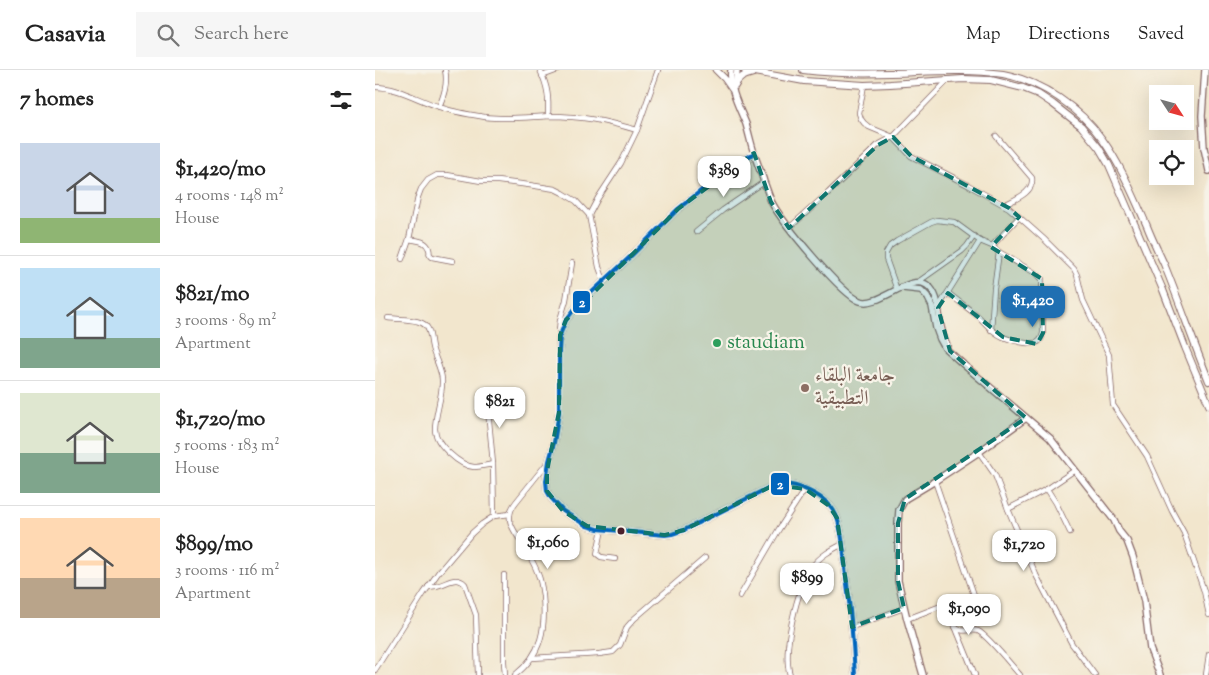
<!DOCTYPE html>
<html lang="en">
<head>
<meta charset="utf-8">
<style>
  :root { --surface:#fff; --page:#f6f6f6; --text:#222; --muted:#767676; --line:#e0e0e0; --accent:#1f6fb2 }
  body { margin:0; font-family:"Sorts Mill Goudy",Amiri,serif; background:var(--page); color:var(--text); height:100vh; display:flex; flex-direction:column; font-size:19px; white-space:nowrap }
  * { box-sizing:border-box; margin:0 }
  p { font-size:16px; color:var(--muted) }
  .icon { flex:none; width:28px; height:28px; fill:none; stroke:currentColor; stroke-width:2; stroke-linecap:round; stroke-linejoin:round }
  .map { position:relative; flex:1; overflow:hidden }
  .details { display:flex; flex-direction:column; background:var(--surface); width:375px }
  .details>* { flex:none }
  .needle { width:32px; rotate:126deg }
  .tools { position:absolute; left:774px; top:15px; display:grid; gap:10px }
  .tools a { display:grid; place-items:center; width:45px; height:45px; border-radius:0px; background:var(--surface); box-shadow:0 5px 20px #0002; font-size:25px }
  .price { position:absolute; translate:-50% -42px; padding:0 11px; border-radius:10px; background:#fff; color:#222; font-size:16px; line-height:32px; filter:drop-shadow(0 1px 2px #0008) }
  .price::after { content:''; position:absolute; left:50%; top:30px; width:15px; height:11px; margin-left:-8px; background:inherit; clip-path:polygon(0 0,100% 0,50% 100%) }
  .price.current { background:var(--accent); color:#fff }
  ul { padding:0; list-style:none }
  li { display:flex; align-items:center; gap:15px; height:125px; padding:0 20px }
  li+li { border-top:1px solid var(--line) }
  li span { display:grid; place-items:center; flex:none; width:140px; height:100px; border-radius:0px; color:#555 }
  li>.icon { margin-inline-start:auto }
  span .icon { width:60px; height:60px; fill:#fffc; stroke-width:1 }
  li b { font-size:21px }
  h2 { display:flex; justify-content:space-between; align-items:center; height:60px; padding:0 20px; font-size:21px }
  header { display:flex; align-items:center; gap:30px; box-sizing:border-box; height:70px; padding:0 25px; background:var(--surface); border-bottom:1px solid var(--line) }
  header strong { font-size:24px }
  nav { display:flex; gap:28px; margin-inline-start:auto; font-size:18px }
  .search { width:350px; height:45px; background:var(--page); display:flex; align-items:center; gap:12px; box-sizing:border-box; padding:0 18px; border-radius:0px; color:var(--muted); font-size:19px }
  main { display:flex; flex:1; min-height:0 }
  .map>svg:first-child { display:block }
  .lines { fill:none; stroke-linecap:round; stroke-linejoin:round }
  .minor-casing { stroke:#856564; stroke-width:6 }
  .tertiary-casing { stroke:#856564; stroke-width:8 }
  .secondary-casing { stroke:#856564; stroke-width:8 }
  .minor { stroke:#fff; stroke-width:4.5 }
  .tertiary { stroke:#fff; stroke-width:5.5 }
  .secondary { stroke:#fff; stroke-width:6 }
  .bus-1-casing { stroke:#f7f3e8; stroke-width:8 }
  .bus-1 { stroke:#0065bd; stroke-width:4 }
  .marked { fill:#0f766e; fill-opacity:0.2; stroke:#0f766e; stroke-width:4; stroke-dasharray:10 6; stroke-linejoin:round }
  .leisure-dot { fill:#2e9e5b; stroke:#f7f3e8; stroke-width:2 }
  .education-dot { fill:#8d6e63; stroke:#f7f3e8; stroke-width:2 }
  .bus-dot { fill:#4a1f2b; stroke:#f7f3e8; stroke-width:2 }
  .labels { text-anchor:middle; dominant-baseline:central; stroke-width:4.5; stroke-linejoin:round; paint-order:stroke }
  .leisure-label { font-size:20px; fill:#27864d; stroke:#f7f3e8; text-anchor:start }
  .education-label { font-size:20px; fill:#785e54; stroke:#f7f3e8; text-anchor:start }
  .line-badge { stroke:#f7f3e8; stroke-width:2 }
  .badge-label { font-size:14px; text-anchor:middle; font-weight:bold; fill:#fff }
</style>
</head>
<body>
<header>
<strong>Casavia</strong>
<div class="search"><svg class="icon" aria-label="search" viewBox="0 0 24 24"><circle cx="10" cy="10" r="6"/><path d="M15 15l6 6"/></svg>Search here</div>
<nav><a>Map</a><a>Directions</a><a>Saved</a></nav>
</header>
<main>
<section class="details">
<h2>7 homes<svg class="icon" aria-label="filters" viewBox="0 0 24 24"><path d="M4 7h16M4 17h16"/><circle cx="9" cy="7" r="2"/><circle cx="15" cy="17" r="2"/></svg></h2>
<ul>
<li><span style="background:linear-gradient(#c9d6e8 75%,#8fb573 0)"><svg class="icon" aria-label="home" viewBox="0 0 24 24"><path d="M3 11l9-7 9 7M6 9v11h12V9"/></svg></span><div><b>$1,420/mo</b><p>4 rooms · 148 m²</p><p>House</p></div></li>
<li><span style="background:linear-gradient(#bfe0f5 70%,#7fa58c 0)"><svg class="icon" aria-label="home" viewBox="0 0 24 24"><path d="M3 11l9-7 9 7M6 9v11h12V9"/></svg></span><div><b>$821/mo</b><p>3 rooms · 89 m²</p><p>Apartment</p></div></li>
<li><span style="background:linear-gradient(#dfe7d0 60%,#7fa58c 0)"><svg class="icon" aria-label="home" viewBox="0 0 24 24"><path d="M3 11l9-7 9 7M6 9v11h12V9"/></svg></span><div><b>$1,720/mo</b><p>5 rooms · 183 m²</p><p>House</p></div></li>
<li><span style="background:linear-gradient(#ffd9b3 60%,#b9a48a 0)"><svg class="icon" aria-label="home" viewBox="0 0 24 24"><path d="M3 11l9-7 9 7M6 9v11h12V9"/></svg></span><div><b>$899/mo</b><p>3 rooms · 116 m²</p><p>Apartment</p></div></li>
</ul>
</section>
<div class="map">
<svg width="834" height="605" viewBox="0 0 834 605">
  <rect width="100%" height="100%" fill="#f7f3e8"/>
  <filter id="ink" filterUnits="userSpaceOnUse"><feTurbulence type="fractalNoise" baseFrequency=".02" numOctaves="2"/><feDisplacementMap in="SourceGraphic" scale="10" xChannelSelector="R" yChannelSelector="G"/><feConvolveMatrix kernelMatrix="1 2 1 2 8 2 1 2 1" color-interpolation-filters="sRGB"/></filter>
  <filter id="wash" filterUnits="userSpaceOnUse"><feTurbulence type="fractalNoise" baseFrequency=".0096" numOctaves="4" result="noise"/><feDisplacementMap in="SourceGraphic" scale="20" xChannelSelector="R" yChannelSelector="G"/><feGaussianBlur stdDeviation="1.12" result="paint"/><feColorMatrix in="noise" values="0 0 0 0 0 0 0 0 0 0 0 0 0 0 0 0 0 1.4 0 .05"/><feComposite in="paint" operator="in"/></filter>
  <g filter="url(#wash)">
    <rect width="100%" height="100%" fill="#f2e6cd"/>
  </g>
  <g filter="url(#ink)">
    <g class="lines">
      <g class="minor-casing">
        <g id="minor">
          <path d="M165 0C173 17 174 28 173 46"/>
          <path d="M167 6 183 0"/>
          <path d="M489 15 484 43 486 49 489 53 494 57 518 67 536 86 593 115 634 138 670 170 699 199 702 205 708 230 734 285 738 335 772 386 797 441 809 463 829 521 834 545"/>
          <path d="M0 17C22 17 41 29 62 36 74 41 97 45 110 47 132 50 153 47 175 46 207 46 231 51 262 60"/>
          <path d="M64 37C69 25 73 13 70 0"/>
          <path d="M621 66 657 108C659 123 640 129 629 135"/>
          <path d="M414 158 453 123 503 75 518 67 573 10"/>
          <path d="M321 162 348 140 389 112"/>
          <path d="M34 169C42 171 51 170 54 179 56 187 52 180 57 187L78 191"/>
          <path d="M27 189 34 169 43 127 46 119 53 110 62 105H72L106 111H123L154 115 180 119 188 123 201 131 214 145"/>
          <path d="M229 211 224 197 214 145 223 128 246 93 262 60 283 0"/>
          <path d="M543 212 587 181 592 176 599 166"/>
          <path d="M522 220 511 189V183L515 176 522 171 556 152 562 150 579 152 605 171 617 176 644 147"/>
          <path d="M573 223C583 231 594 239 604 247 611 254 618 263 628 267 635 270 643 272 651 273 660 274 666 274 668 263L667 209 662 204 624 182 617 176"/>
          <path d="M563 238 605 171"/>
          <path d="M13 248C21 249 41 249 47 253 56 257 55 269 57 277 59 287 67 300 67 310 68 325 60 344 60 359 60 374 85 396 99 397 105 397 112 395 118 394L119 446 135 444"/>
          <path d="M616 260 619 219 624 182"/>
          <path d="M185 265C182 253 188 242 191 230 193 218 195 205 197 193"/>
          <path d="M604 382 620 405 633 439 661 505 697 574 720 605"/>
          <path d="M118 394 112 329C114 322 123 323 129 323"/>
          <path d="M672 419 681 433 695 462"/>
          <path d="M633 439 672 419 700 400"/>
          <path d="M227 459 222 484 226 487 240 489"/>
          <path d="M129 505V592L130 605"/>
          <path d="M53 517C54 517 60 516 61 516 72 514 81 505 90 514L101 545 103 605"/>
          <path d="M365 526 404 459 430 419"/>
          <path d="M571 534 600 605"/>
          <path d="M532 549 571 534 599 525 560 411"/>
          <path d="M477 557 529 538"/>
          <path d="M580 557C587 564 595 558 603 561 612 565 637 596 645 605"/>
          <path d="M157 588 224 584 238 582 245 575 252 557 259 549 330 488"/>
          <path d="M0 600 49 523 63 503 97 463 107 454 119 446"/>
          <path d="M140 605C167 584 171 558 168 526 167 519 166 511 163 504 159 492 151 481 145 470 141 464 136 457 135 450 134 443 137 437 141 432L173 392"/>
          <path d="M415 605C407 580 422 519 437 497 445 486 456 480 468 474"/>
          <path d="M831 605 834 584"/>
        </g>
      </g>
      <g class="tertiary-casing">
        <g id="tertiary">
          <path d="M356 0C354 19 364 37 371 54 374 64 376 74 379 83 382 93 386 102 389 112 392 119 394 127 397 133 408 153 466 224 485 231 504 238 535 203 552 215 565 224 563 244 566 257 567 263 569 269 572 275"/>
          <path d="M830 0 827 46 829 78 834 101"/>
          <path d="M361 13 362 0"/>
          <path d="M379 83 338 111 303 139 257 185 202 236 191 250 185 265 184 281V342L179 373 174 391 171 411 172 421 176 428 188 441 212 456 223 459 290 465 297 464 309 460 399 415C418 410 453 426 461 445 467 460 469 482 470 498 475 534 478 569 480 605"/>
          <path d="M528 218 546 220 552 226 557 236 561 258 565 269 570 278 589 295 675 368 739 450 744 461 752 471 758 487 769 531 775 579 785 605"/>
          <path d="M548 605 532 549 523 511V453L524 440 530 429 560 411 604 382 651 348"/>
        </g>
      </g>
      <g class="secondary-casing">
        <g id="secondary">
          <path d="M341 0 350 9 357 19"/>
          <path d="M369 0 429 11 489 15 515 14 588 9 616 10 648 18 663 24 678 34 706 56 724 78 734 95 788 220 810 277 834 335"/>
          <path d="M428 0C466 5 503 4 541 2 570 1 599 0 628 4 666 11 705 38 727 69 746 95 759 127 772 156 777 169 783 181 789 194 805 233 818 272 834 311"/>
          <path d="M360 16C363 8 369 5 378 3"/>
        </g>
      </g>
      <use href="#minor" class="minor"/>
      <use href="#tertiary" class="tertiary"/>
      <use href="#secondary" class="secondary"/>
      <g class="bus-1-casing">
        <path id="bus-1" d="M379 83 338 111 303 139 257 185 202 236 191 250 185 265 184 281V342L179 373 174 391 171 411 172 421 176 428 188 441 212 456 223 459 290 465 297 464 309 460 399 415C418 410 453 426 461 445 467 460 469 482 470 498 475 534 478 569 480 605"/>
      </g>
      <use href="#bus-1" class="bus-1"/>
    </g>
  </g>
  <path class="marked" d="M518 67 536 86 634 138 644 147 616 177 667 209 668 263 662 274 628 267 573 223 563 238 575 281 651 348 530 429 523 453V511L529 538 477 557 462 448 453 435 430 419 399 415 309 460 290 465 212 456 188 441 172 421V401L184 342 185 265 191 250 303 139 379 83 396 132 414 158 503 75Z"/>
  <circle class="leisure-dot" cx="342" cy="273" r="5"/>
  <circle class="education-dot" cx="430" cy="318" r="5"/>
  <circle class="bus-dot" cx="246" cy="461" r="4.5"/>
  <g class="labels">
    <g class="leisure-label">
      <text x="352" y="273">staudiam</text>
    </g>
    <g class="education-label">
      <text x="440" y="306">جامعة البلقاء<tspan x="440" dy="23">التطبيقية</tspan></text>
    </g>
  </g>
  <g class="line-badge">
    <rect x="197" y="220" width="19" height="24" rx="5" fill="#0065bd"/>
    <rect x="395" y="402" width="20" height="24" rx="5" fill="#0065bd"/>
  </g>
  <g class="badge-label">
    <text x="207" y="237">2</text>
    <text x="405" y="419">2</text>
  </g>
</svg>
<div class="tools">
<a><svg class="needle" viewBox="-14 -14 28 28"><path d="M0-13l5 13h-10z" fill="#e53935"/><path d="M0 13l5-13h-10z" fill="#767676"/></svg></a>
<a><svg class="icon" aria-label="locate" viewBox="0 0 24 24"><circle cx="12" cy="12" r="6"/><path d="M12 2v4M12 18v4M2 12h4M18 12h4"/></svg></a>
</div>
<b class="price" style="left:349px;top:128px">$389</b>
<b class="price current" style="left:658px;top:258px">$1,420</b>
<b class="price" style="left:125px;top:359px">$821</b>
<b class="price" style="left:173px;top:500px">$1,060</b>
<b class="price" style="left:649px;top:502px">$1,720</b>
<b class="price" style="left:432px;top:535px">$899</b>
<b class="price" style="left:594px;top:566px">$1,090</b>
</div>
</main>
</body>
</html>
